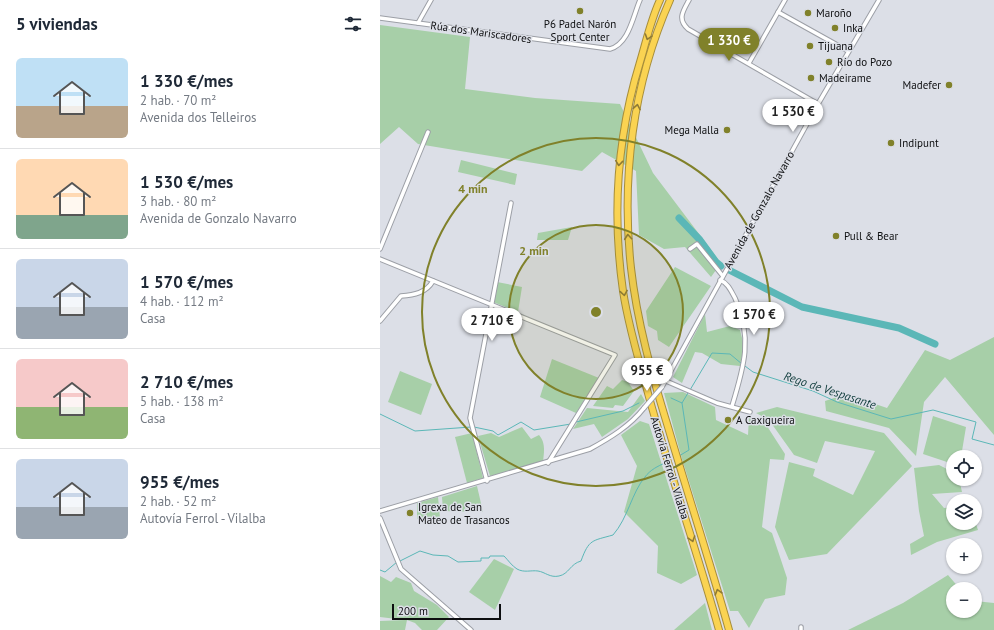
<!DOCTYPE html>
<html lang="es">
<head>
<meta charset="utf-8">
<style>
  :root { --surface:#fff; --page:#f2f2f3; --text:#1f2937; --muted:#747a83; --line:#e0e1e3; --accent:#80812a }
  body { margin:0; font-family:"PT Sans",sans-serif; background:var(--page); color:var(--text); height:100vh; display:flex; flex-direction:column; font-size:15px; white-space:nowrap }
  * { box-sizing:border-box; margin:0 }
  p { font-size:13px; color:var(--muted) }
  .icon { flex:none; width:22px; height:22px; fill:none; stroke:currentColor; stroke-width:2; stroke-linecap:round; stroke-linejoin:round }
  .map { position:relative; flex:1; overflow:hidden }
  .side { display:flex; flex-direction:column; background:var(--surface); width:380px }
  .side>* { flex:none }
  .buttons { position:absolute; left:566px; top:450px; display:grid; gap:8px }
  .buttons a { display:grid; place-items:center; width:36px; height:36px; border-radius:50%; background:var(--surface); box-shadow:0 1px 3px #0004; font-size:20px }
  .scale { position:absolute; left:12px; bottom:10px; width:109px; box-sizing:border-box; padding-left:4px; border:2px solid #0d0e10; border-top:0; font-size:11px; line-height:14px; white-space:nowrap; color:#0d0e10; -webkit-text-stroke:3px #dcdfe7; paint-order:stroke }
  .price { position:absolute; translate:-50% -34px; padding:0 9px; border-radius:14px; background:#fff; color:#222; font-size:13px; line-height:26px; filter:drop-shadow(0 1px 2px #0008) }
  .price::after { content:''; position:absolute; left:50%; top:24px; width:12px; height:9px; margin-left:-6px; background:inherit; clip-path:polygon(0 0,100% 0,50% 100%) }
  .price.selected { background:var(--accent); color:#fff }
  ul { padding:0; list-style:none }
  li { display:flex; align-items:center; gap:12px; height:100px; padding:0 16px }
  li+li { border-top:1px solid var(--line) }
  li span { display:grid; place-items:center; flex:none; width:112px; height:80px; border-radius:6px; color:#555 }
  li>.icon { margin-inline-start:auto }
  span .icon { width:48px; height:48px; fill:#fffc; stroke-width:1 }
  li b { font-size:17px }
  h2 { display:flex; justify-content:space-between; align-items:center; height:48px; padding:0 16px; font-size:17px }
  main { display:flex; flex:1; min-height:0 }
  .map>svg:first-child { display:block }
  .green { fill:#a7cfa8 }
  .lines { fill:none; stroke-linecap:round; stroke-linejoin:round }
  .stream { stroke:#5bb7b7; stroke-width:1 }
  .river { stroke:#5bb7b7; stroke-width:7 }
  .street-casing { stroke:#9c9fa6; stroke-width:5.5 }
  .highway-casing { stroke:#a78e3b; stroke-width:8 }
  .street { stroke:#fff; stroke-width:3.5 }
  .highway { stroke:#fad352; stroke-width:6 }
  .street-bridge-casing { stroke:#9c9fa6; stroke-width:5.5; stroke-linecap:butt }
  .street-bridge { stroke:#fff; stroke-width:3.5 }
  .oneway { stroke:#8f7a34 }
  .ring { fill:none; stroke:#80812a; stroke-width:2 }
  .poi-dot { fill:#80812a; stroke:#dcdfe7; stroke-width:1.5 }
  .labels { text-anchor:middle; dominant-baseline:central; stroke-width:3; stroke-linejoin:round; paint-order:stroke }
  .poi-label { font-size:11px; fill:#0d0e10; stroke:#dcdfe7; text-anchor:start }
  .street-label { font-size:11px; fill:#0d0e10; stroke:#dcdfe7 }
  .water-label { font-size:12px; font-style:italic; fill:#164141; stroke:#dcdfe7 }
  .centre { fill:#80812a; stroke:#dcdfe7; stroke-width:2 }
  .ring-label { font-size:12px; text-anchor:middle; font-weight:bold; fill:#80812a; stroke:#dcdfe7; stroke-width:3; stroke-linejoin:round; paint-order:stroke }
</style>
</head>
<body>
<main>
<section class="side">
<h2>5 viviendas<svg class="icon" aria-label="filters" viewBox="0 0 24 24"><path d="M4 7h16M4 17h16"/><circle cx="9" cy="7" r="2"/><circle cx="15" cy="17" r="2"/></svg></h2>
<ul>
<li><span style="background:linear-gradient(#bfe0f5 60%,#b9a48a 0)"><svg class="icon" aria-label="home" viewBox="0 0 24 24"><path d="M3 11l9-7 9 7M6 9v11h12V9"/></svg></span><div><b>1 330 €/mes</b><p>2 hab. · 70 m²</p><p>Avenida dos Telleiros</p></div></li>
<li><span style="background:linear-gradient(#ffd9b3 70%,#7fa58c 0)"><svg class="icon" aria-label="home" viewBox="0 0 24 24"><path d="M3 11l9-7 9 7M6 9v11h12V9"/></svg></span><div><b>1 530 €/mes</b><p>3 hab. · 80 m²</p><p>Avenida de Gonzalo Navarro</p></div></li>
<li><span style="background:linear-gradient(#c9d6e8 60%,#9aa5b1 0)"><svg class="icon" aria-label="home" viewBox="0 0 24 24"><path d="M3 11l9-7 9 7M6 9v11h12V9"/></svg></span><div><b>1 570 €/mes</b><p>4 hab. · 112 m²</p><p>Casa</p></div></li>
<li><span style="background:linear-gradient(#f6c9c9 60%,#8fb573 0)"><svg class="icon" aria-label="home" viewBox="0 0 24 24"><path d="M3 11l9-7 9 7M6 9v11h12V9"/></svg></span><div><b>2 710 €/mes</b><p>5 hab. · 138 m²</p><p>Casa</p></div></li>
<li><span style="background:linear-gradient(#c9d6e8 60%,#9aa5b1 0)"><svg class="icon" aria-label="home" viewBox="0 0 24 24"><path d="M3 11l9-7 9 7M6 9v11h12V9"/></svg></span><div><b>955 €/mes</b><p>2 hab. · 52 m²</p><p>Autovía Ferrol - Vilalba</p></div></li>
</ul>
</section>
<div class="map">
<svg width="614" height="630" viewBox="0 0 614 630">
  <rect width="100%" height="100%" fill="#dcdfe7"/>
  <g class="green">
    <path d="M0 25 90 37 85 89 155 98 240 104 273 173 341 263 331 277 305 247 284 249 259 235 256 171 222 152 202 171 38 144 19 127 0 144Z"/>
    <path d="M81 160 137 174 135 185 78 172Z"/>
    <path d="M192 227 188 240H157L158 233Z"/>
    <path d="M295 267 331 286 289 347 278 340 277 331 268 326 266 311Z"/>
    <path d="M117 282 142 287 138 312 113 302Z"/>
    <path d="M325 314 327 332 350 326 360 330 364 346 360 366 341 364 322 353 315 352 302 383 293 377Z"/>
    <path d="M614 337V435L565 377 544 402 536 456 509 428 446 411 445 401 466 394 507 408 545 350 570 360Z"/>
    <path d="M172 359 219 378 196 413 160 397Z"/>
    <path d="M20 371 52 384 41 415 8 402Z"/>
    <path d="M242 380 248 382 254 391 243 406 235 405 233 408 213 406 227 386 233 389Z"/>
    <path d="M303 392 335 407 336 420 368 435 369 417 385 423 405 454 404 460 390 459 382 527 392 533 407 578 405 595 385 599 369 628 358 611H350L302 459 284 393Z"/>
    <path d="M261 394 265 401 248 419 222 437 214 424 193 429 207 408 248 412Z"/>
    <path d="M397 407 504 433 532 466 447 554 409 560 395 527 409 462 435 469 433 476 473 495 495 451 445 441 437 463 414 455 389 420 376 413Z"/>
    <path d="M553 416 586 427 581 457H573V464L543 454Z"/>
    <path d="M260 421 269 424 317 575 301 584 277 573 278 546 244 512 257 466 241 435Z"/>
    <path d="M142 427 151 439 159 435C166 443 164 452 163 462L110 476 98 436 111 433 119 437Z"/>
    <path d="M92 433 103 478 87 483 75 437Z"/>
    <path d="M559 465 573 472V479H579L582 492 552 494 564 508 573 507V523H595V521L598 530 557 542 531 555 530 544 544 536 539 511 534 468Z"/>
    <path d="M97 486 103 512 63 511 62 497Z"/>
    <path d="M58 497 60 518 37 519V503Z"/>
    <path d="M114 559 134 569 115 610 89 592Z"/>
    <path d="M568 575 580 589H573V611H595V601L614 603V630H468L523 603Z"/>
    <path d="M0 576 11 582 16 577 31 583 34 591 57 605 69 617 57 630H42L35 623 27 620 25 630H0V621L25 620 0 617Z"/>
    <path d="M325 603 332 630H294Z"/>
  </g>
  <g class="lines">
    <g class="stream">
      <path d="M365 366 373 372 433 391 457 402 511 419 553 410 596 422 592 439 614 445"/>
      <path d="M310 390 332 353 350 354 362 364"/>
      <path d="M291 398 302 403 308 393"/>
      <path d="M0 414 35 431 91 427"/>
      <path d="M196 422 243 411 259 403"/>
      <path d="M94 427 113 431 118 435 141 422 154 430 191 424"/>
      <path d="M299 456 309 450 302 403"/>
      <path d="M20 561 40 551 53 555 68 556 78 562 101 561V558H109L110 556H124C128 560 132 566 137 569 144 573 151 570 158 571 165 572 170 578 179 576 189 574 190 564 201 561 209 539 212 541 233 535 248 518 252 492 265 477 270 470 278 466 285 463"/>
      <path d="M0 570 5 572 17 562"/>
    </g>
    <g class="river">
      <path d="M299 218 320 240 336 262 341 266"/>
      <path d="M349 270 422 307 519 328 555 344"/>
    </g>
    <g class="street-casing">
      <g id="street">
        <path d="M309 0C303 11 297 19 308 29L438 104"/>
        <path d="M398 12 468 51"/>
        <path d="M0 18 230 49C249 44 253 16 260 0"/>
        <path d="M38 23 51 0"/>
        <path d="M369 63 405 0"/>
        <path d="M0 249 48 132"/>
        <path d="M310 249 317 244 342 275"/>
        <path d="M0 259 235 355 168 463"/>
        <path d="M340 280C348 283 351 291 355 298 373 337 364 367 352 406"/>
        <path d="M0 321 21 296C34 295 46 293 53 281"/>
        <path d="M286 381 337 403 370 412"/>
        <path d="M282 387 438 104 499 0"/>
        <path d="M107 481 90 418 131 203"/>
        <path d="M0 511 210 449C230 438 250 426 264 408"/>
        <path d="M0 518 21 569 91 630"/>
        <path d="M421 630V627"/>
      </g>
    </g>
    <g class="highway-casing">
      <g id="highway">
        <path d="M280 0C271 19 266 42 260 62 237 137 232 214 243 291 248 323 257 355 266 386 288 468 316 548 339 630"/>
        <path d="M290 0C253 84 241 177 251 268 257 322 272 375 288 427 308 495 330 562 349 630"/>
      </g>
    </g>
    <use href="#street" class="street"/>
    <use href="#highway" class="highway"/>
    <g class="street-bridge-casing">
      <path id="street-bridge" d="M264 408 282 387"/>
    </g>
    <use href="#street-bridge" class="street-bridge"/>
  </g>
  <defs><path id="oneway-chevron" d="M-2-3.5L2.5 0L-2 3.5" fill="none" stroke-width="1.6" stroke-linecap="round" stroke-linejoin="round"/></defs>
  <g class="oneway">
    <use href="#oneway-chevron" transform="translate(268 37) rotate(108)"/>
    <use href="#oneway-chevron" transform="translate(257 107) rotate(-80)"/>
    <use href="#oneway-chevron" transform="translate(239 163) rotate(96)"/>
    <use href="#oneway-chevron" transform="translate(248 237) rotate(-95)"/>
    <use href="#oneway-chevron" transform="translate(244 293) rotate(81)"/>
    <use href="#oneway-chevron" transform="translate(312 539) rotate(72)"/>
    <use href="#oneway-chevron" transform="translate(338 592) rotate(-106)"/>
  </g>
  <circle cx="216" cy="312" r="87" fill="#80812a" fill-opacity=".12"/>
  <g class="ring">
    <circle cx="216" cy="312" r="87"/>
    <circle cx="216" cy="312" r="174"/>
  </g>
  <g class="poi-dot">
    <circle cx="200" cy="11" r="4"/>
    <circle cx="428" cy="13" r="4"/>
    <circle cx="455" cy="28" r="4"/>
    <circle cx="430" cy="46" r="4"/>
    <circle cx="449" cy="62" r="4"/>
    <circle cx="431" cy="78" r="4"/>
    <circle cx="569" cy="85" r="4"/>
    <circle cx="347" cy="130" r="4"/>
    <circle cx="511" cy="143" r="4"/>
    <circle cx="456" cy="236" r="4"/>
    <circle cx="348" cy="420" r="4"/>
    <circle cx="30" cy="513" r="4"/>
  </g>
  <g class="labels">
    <g class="poi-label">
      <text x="436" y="13">Maroño</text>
      <text x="200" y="24" text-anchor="middle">P6 Padel Narón<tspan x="200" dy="13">Sport Center</tspan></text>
      <text x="463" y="28">Inka</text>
      <text x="438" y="46">Tijuana</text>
      <text x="457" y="62">Río do Pozo</text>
      <text x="439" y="78">Madeirame</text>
      <text x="561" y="85" text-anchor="end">Madefer</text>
      <text x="339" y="130" text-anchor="end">Mega Malla</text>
      <text x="519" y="143">Indipunt</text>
      <text x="464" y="236">Pull &amp; Bear</text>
      <text x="356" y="420">A Caxigueira</text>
      <text x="38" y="507">Igrexa de San<tspan x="38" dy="13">Mateo de Trasancos</tspan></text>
    </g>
    <g class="street-label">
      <text transform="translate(101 32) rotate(8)">Rúa dos Mariscadores</text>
      <text transform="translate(379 210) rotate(-61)">Avenida de Gonzalo Navarro</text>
      <text transform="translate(290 468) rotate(73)">Autovía Ferrol - Vilalba</text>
    </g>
    <g class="water-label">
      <text transform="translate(450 390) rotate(18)">Rego de Vespasante</text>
    </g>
  </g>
  <circle cx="216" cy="312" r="6" class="centre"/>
  <g class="ring-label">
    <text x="93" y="193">4 min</text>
    <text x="154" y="255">2 min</text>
  </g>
</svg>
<div class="buttons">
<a><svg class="icon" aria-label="locate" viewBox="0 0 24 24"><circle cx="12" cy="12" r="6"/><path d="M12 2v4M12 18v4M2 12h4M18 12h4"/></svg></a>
<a><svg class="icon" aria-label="layers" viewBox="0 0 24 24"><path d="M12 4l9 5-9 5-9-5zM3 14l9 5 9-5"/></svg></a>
<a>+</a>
<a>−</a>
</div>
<div class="scale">200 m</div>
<b class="price selected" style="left:349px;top:62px">1 330 €</b>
<b class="price" style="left:413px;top:133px">1 530 €</b>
<b class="price" style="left:374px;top:336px">1 570 €</b>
<b class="price" style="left:112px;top:342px">2 710 €</b>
<b class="price" style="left:267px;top:392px">955 €</b>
</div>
</main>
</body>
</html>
